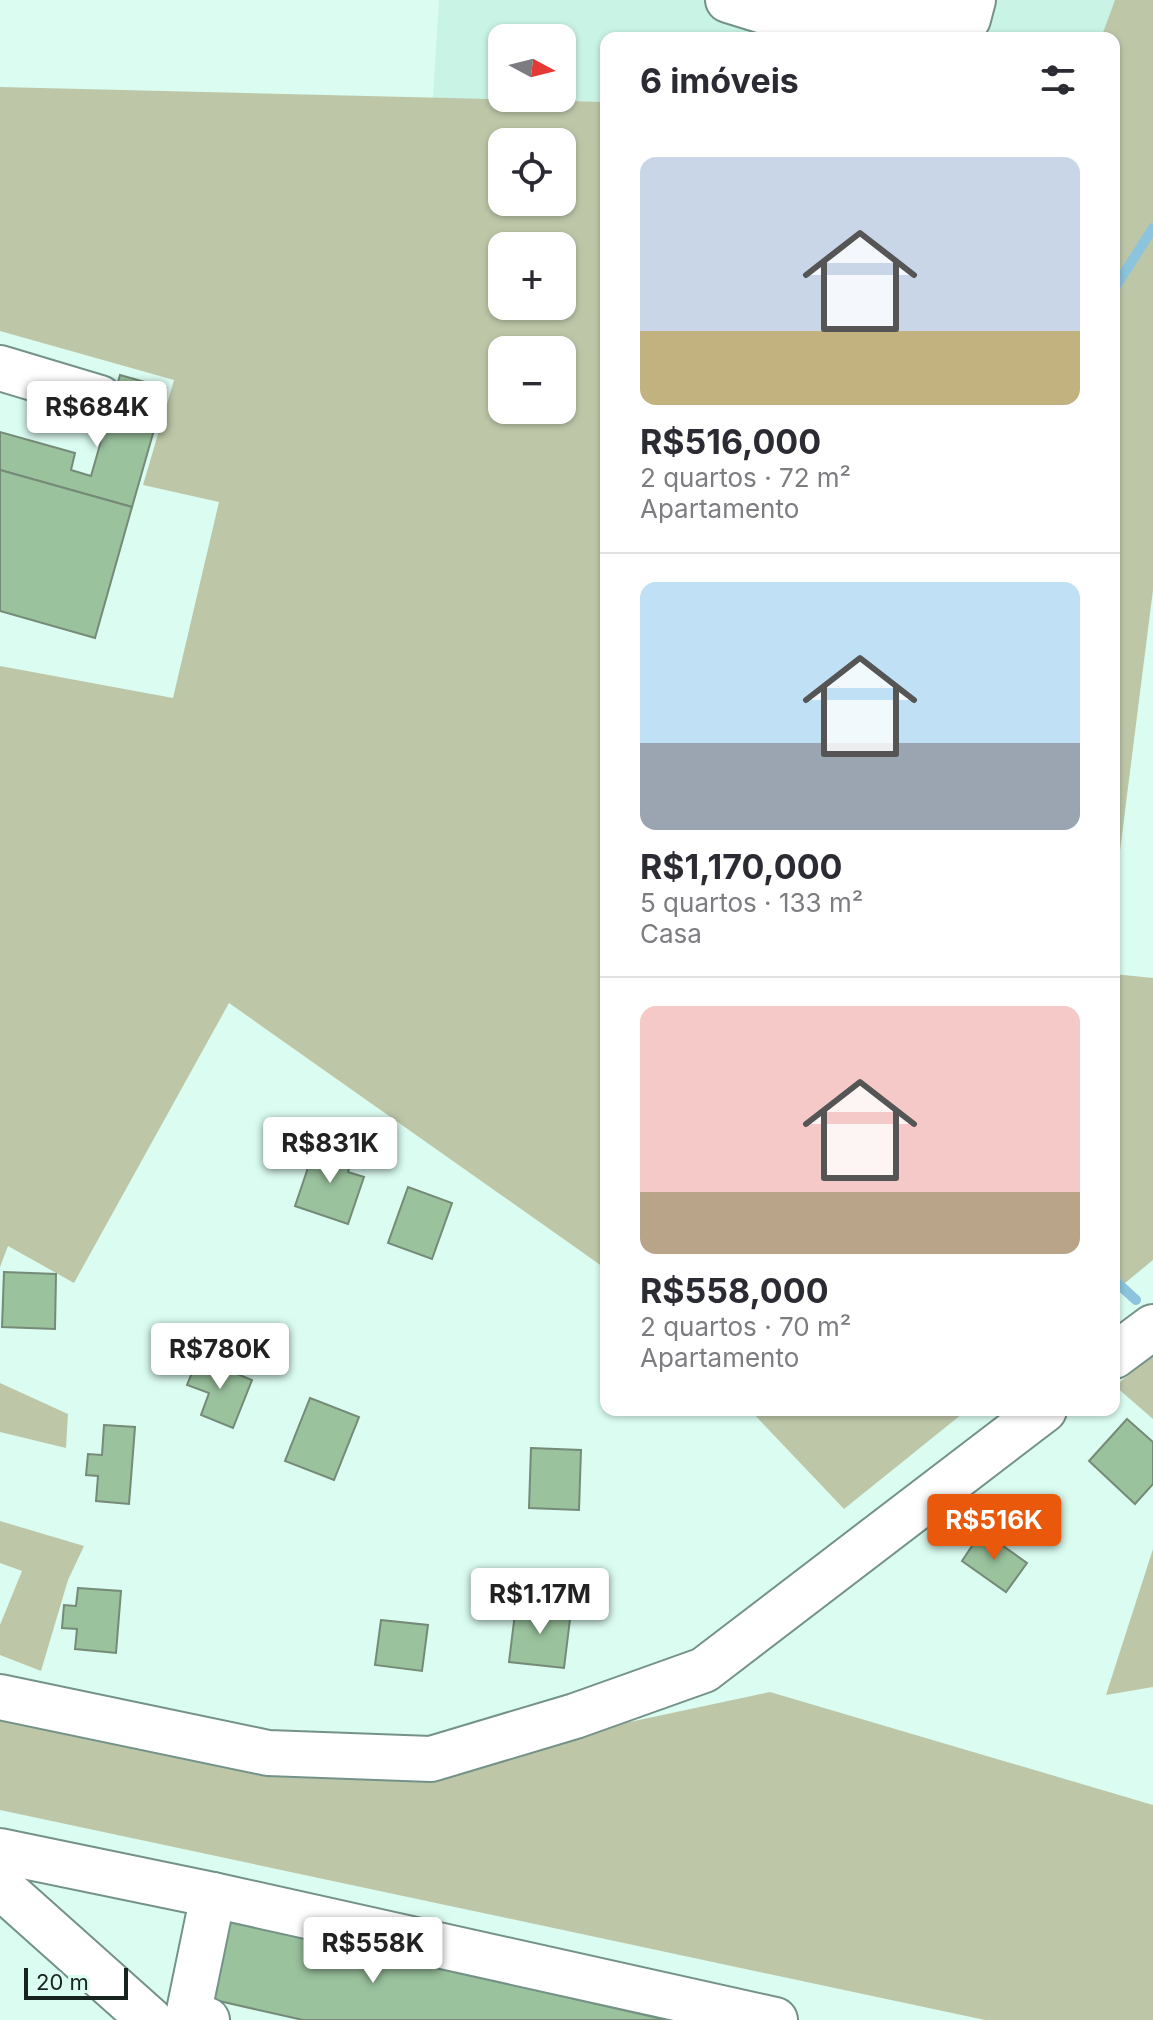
<!DOCTYPE html>
<html lang="pt">
<head>
<meta charset="utf-8">
<style>
  :root { --surface:#fff; --page:#f7f7f7; --text:#2b2b33; --muted:#7c7c81; --line:#e1e1e2; --accent:#ea580c }
  body { margin:0; font-family:Inter,sans-serif; background:var(--page); color:var(--text); height:100vh; display:flex; flex-direction:column; font-size:30px; white-space:nowrap }
  * { box-sizing:border-box; margin:0 }
  p { font-size:26px; color:var(--muted) }
  .icon { flex:none; width:44px; height:44px; fill:none; stroke:currentColor; stroke-width:2; stroke-linecap:round; stroke-linejoin:round }
  .map { position:relative; flex:1; overflow:hidden }
  .sheet { position:absolute; left:600px; top:32px; width:520px; height:1384px; display:flex; flex-direction:column; background:var(--surface); border-radius:16px; box-shadow:0 2px 6px #0004 }
  .sheet>* { flex:none }
  .needle { width:52px; rotate:97deg }
  .tools { position:absolute; left:488px; top:24px; display:grid; gap:16px }
  .tools a { display:grid; place-items:center; width:88px; height:88px; border-radius:16px; background:var(--surface); box-shadow:0 2px 6px #0004; font-size:40px }
  .scale { position:absolute; left:24px; bottom:20px; width:104px; box-sizing:border-box; padding-left:8px; border:4px solid #17231f; border-top:0; font-size:22px; line-height:28px; white-space:nowrap; color:#17231f; -webkit-text-stroke:6px #dbfcf1; paint-order:stroke }
  .price { position:absolute; translate:-50% -68px; padding:0 18px; border-radius:8px; background:#fff; color:#222; font-size:26px; line-height:52px; filter:drop-shadow(0 2px 4px #0008) }
  .price::after { content:''; position:absolute; left:50%; top:48px; width:24px; height:18px; margin-left:-12px; background:inherit; clip-path:polygon(0 0,100% 0,50% 100%) }
  .price.selected { background:var(--accent); color:#fff }
  ul { padding:0; list-style:none }
  li { display:grid; align-content:center; gap:16px; height:424px; padding:0 40px }
  li+li { border-top:2px solid var(--line) }
  li span { display:grid; place-items:center; height:248px; border-radius:16px; color:#555 }
  li>.icon { margin-inline-start:auto }
  span .icon { width:144px; height:144px; fill:#fffc; stroke-width:1 }
  li b { font-size:34px }
  h2 { display:flex; justify-content:space-between; align-items:center; height:96px; padding:0 40px; font-size:34px }
  .map>svg:first-child { display:block }
  .built { fill:#c8f3e5; fill-rule:evenodd }
  .green { fill:#bdc7a8; fill-rule:evenodd }
  .lines { fill:none; stroke-linecap:round; stroke-linejoin:round }
  .stream { stroke:#8bc4dc; stroke-width:10 }
  .building { fill:#9ac29d; stroke:#758a77; stroke-width:2 }
  .minor-casing { stroke:#749288; stroke-width:48 }
  .minor { stroke:#fff; stroke-width:44 }
</style>
</head>
<body>
<div class="map">
<svg width="1153" height="2020" viewBox="0 0 1153 2020">
  <rect width="100%" height="100%" fill="#dbfcf1"/>
  <path class="built" d="M439 0H1153L1114 38H606V102L433 98ZM502 38H562V98H502Z"/>
  <g class="green">
    <path d="M1115 0H1153V590L1114 898V38H1101Z"/>
    <path d="M0 87 606 102V1269L229 1003 74 1283 8 1246 0 1267V666L173 698 219 502 143 485 174 380 0 331ZM562 142V202H502V142ZM502 246H562V306H502ZM562 350V410H502V350Z"/>
    <path d="M1114 974 1153 978V1260L1114 1292Z"/>
    <path d="M1153 1355V1419L1115 1386Z"/>
    <path d="M0 1383 68 1414 66 1448 0 1432Z"/>
    <path d="M750 1410H967L844 1509Z"/>
    <path d="M0 1521 84 1546 68 1580 41 1671 0 1655V1625L22 1571 0 1563Z"/>
    <path d="M1153 1549V1687L1106 1695Z"/>
    <path d="M0 1684 358 1769 611 1726 770 1692 1153 1805V2020H985L0 1810Z"/>
  </g>
  <g class="lines">
    <g class="stream">
      <path d="M1114 289 1153 228"/>
      <path d="M1114 1280 1136 1300"/>
    </g>
  </g>
  <g class="building">
    <path d="M120 375 166 388 132 507 0 470V432L75 453 71 470 91 476Z"/>
    <path d="M0 470 132 507 95 638 0 611Z"/>
    <path d="M316 1144 353 1157 348 1172 364 1177 348 1224 295 1206Z"/>
    <path d="M408 1187 452 1203 432 1259 388 1243Z"/>
    <path d="M4 1272 56 1274 55 1329 2 1327Z"/>
    <path d="M198 1358 252 1380 233 1428 201 1415 209 1393 187 1385Z"/>
    <path d="M310 1398 359 1417 334 1480 285 1461Z"/>
    <path d="M1127 1419 1153 1442V1484L1135 1504 1089 1461Z"/>
    <path d="M104 1425 135 1427 129 1504 96 1501 98 1476 86 1475 88 1454 102 1455Z"/>
    <path d="M531 1448 581 1450 579 1510 529 1508Z"/>
    <path d="M982 1531 1027 1563 1006 1592 962 1561Z"/>
    <path d="M78 1588 121 1591 116 1653 75 1649 77 1629 62 1628 64 1605 76 1606Z"/>
    <path d="M516 1605 571 1611 564 1668 509 1662Z"/>
    <path d="M381 1620 428 1625 422 1671 375 1665Z"/>
    <path d="M228 1920 667 2020H303L210 1999Z"/>
  </g>
  <g class="lines">
    <g class="minor-casing">
      <g id="minor">
        <path d="M728 0 770 13 968 19 973 0"/>
        <path d="M0 368 100 398"/>
        <path d="M1114 1356 1153 1327"/>
        <path d="M0 1697 268 1753 431 1759 575 1716 704 1670 1044 1410"/>
        <path d="M0 1851 213 1895 775 2020"/>
        <path d="M0 1886 150 2020"/>
        <path d="M207 2020 188 2016 213 1895"/>
      </g>
    </g>
    <use href="#minor" class="minor"/>
  </g>
</svg>
<div class="tools">
<a><svg class="needle" viewBox="-14 -14 28 28"><path d="M0-13l5 13h-10z" fill="#e53935"/><path d="M0 13l5-13h-10z" fill="#7c7c81"/></svg></a>
<a><svg class="icon" aria-label="locate" viewBox="0 0 24 24"><circle cx="12" cy="12" r="6"/><path d="M12 2v4M12 18v4M2 12h4M18 12h4"/></svg></a>
<a>+</a>
<a>−</a>
</div>
<div class="scale">20 m</div>
<b class="price" style="left:97px;top:449px">R$684K</b>
<b class="price" style="left:330px;top:1185px">R$831K</b>
<b class="price" style="left:220px;top:1391px">R$780K</b>
<b class="price selected" style="left:994px;top:1562px">R$516K</b>
<b class="price" style="left:540px;top:1636px">R$1.17M</b>
<b class="price" style="left:373px;top:1985px">R$558K</b>
<section class="sheet">
<h2>6 imóveis<svg class="icon" aria-label="filters" viewBox="0 0 24 24"><path d="M4 7h16M4 17h16"/><circle cx="9" cy="7" r="2"/><circle cx="15" cy="17" r="2"/></svg></h2>
<ul>
<li><span style="background:linear-gradient(#c9d6e8 70%,#c2b280 0)"><svg class="icon" aria-label="home" viewBox="0 0 24 24"><path d="M3 11l9-7 9 7M6 9v11h12V9"/></svg></span><div><b>R$516,000</b><p>2 quartos · 72 m²</p><p>Apartamento</p></div></li>
<li><span style="background:linear-gradient(#bfe0f5 65%,#9aa5b1 0)"><svg class="icon" aria-label="home" viewBox="0 0 24 24"><path d="M3 11l9-7 9 7M6 9v11h12V9"/></svg></span><div><b>R$1,170,000</b><p>5 quartos · 133 m²</p><p>Casa</p></div></li>
<li><span style="background:linear-gradient(#f6c9c9 75%,#b9a48a 0)"><svg class="icon" aria-label="home" viewBox="0 0 24 24"><path d="M3 11l9-7 9 7M6 9v11h12V9"/></svg></span><div><b>R$558,000</b><p>2 quartos · 70 m²</p><p>Apartamento</p></div></li>
</ul>
</section>
</div>
</body>
</html>
